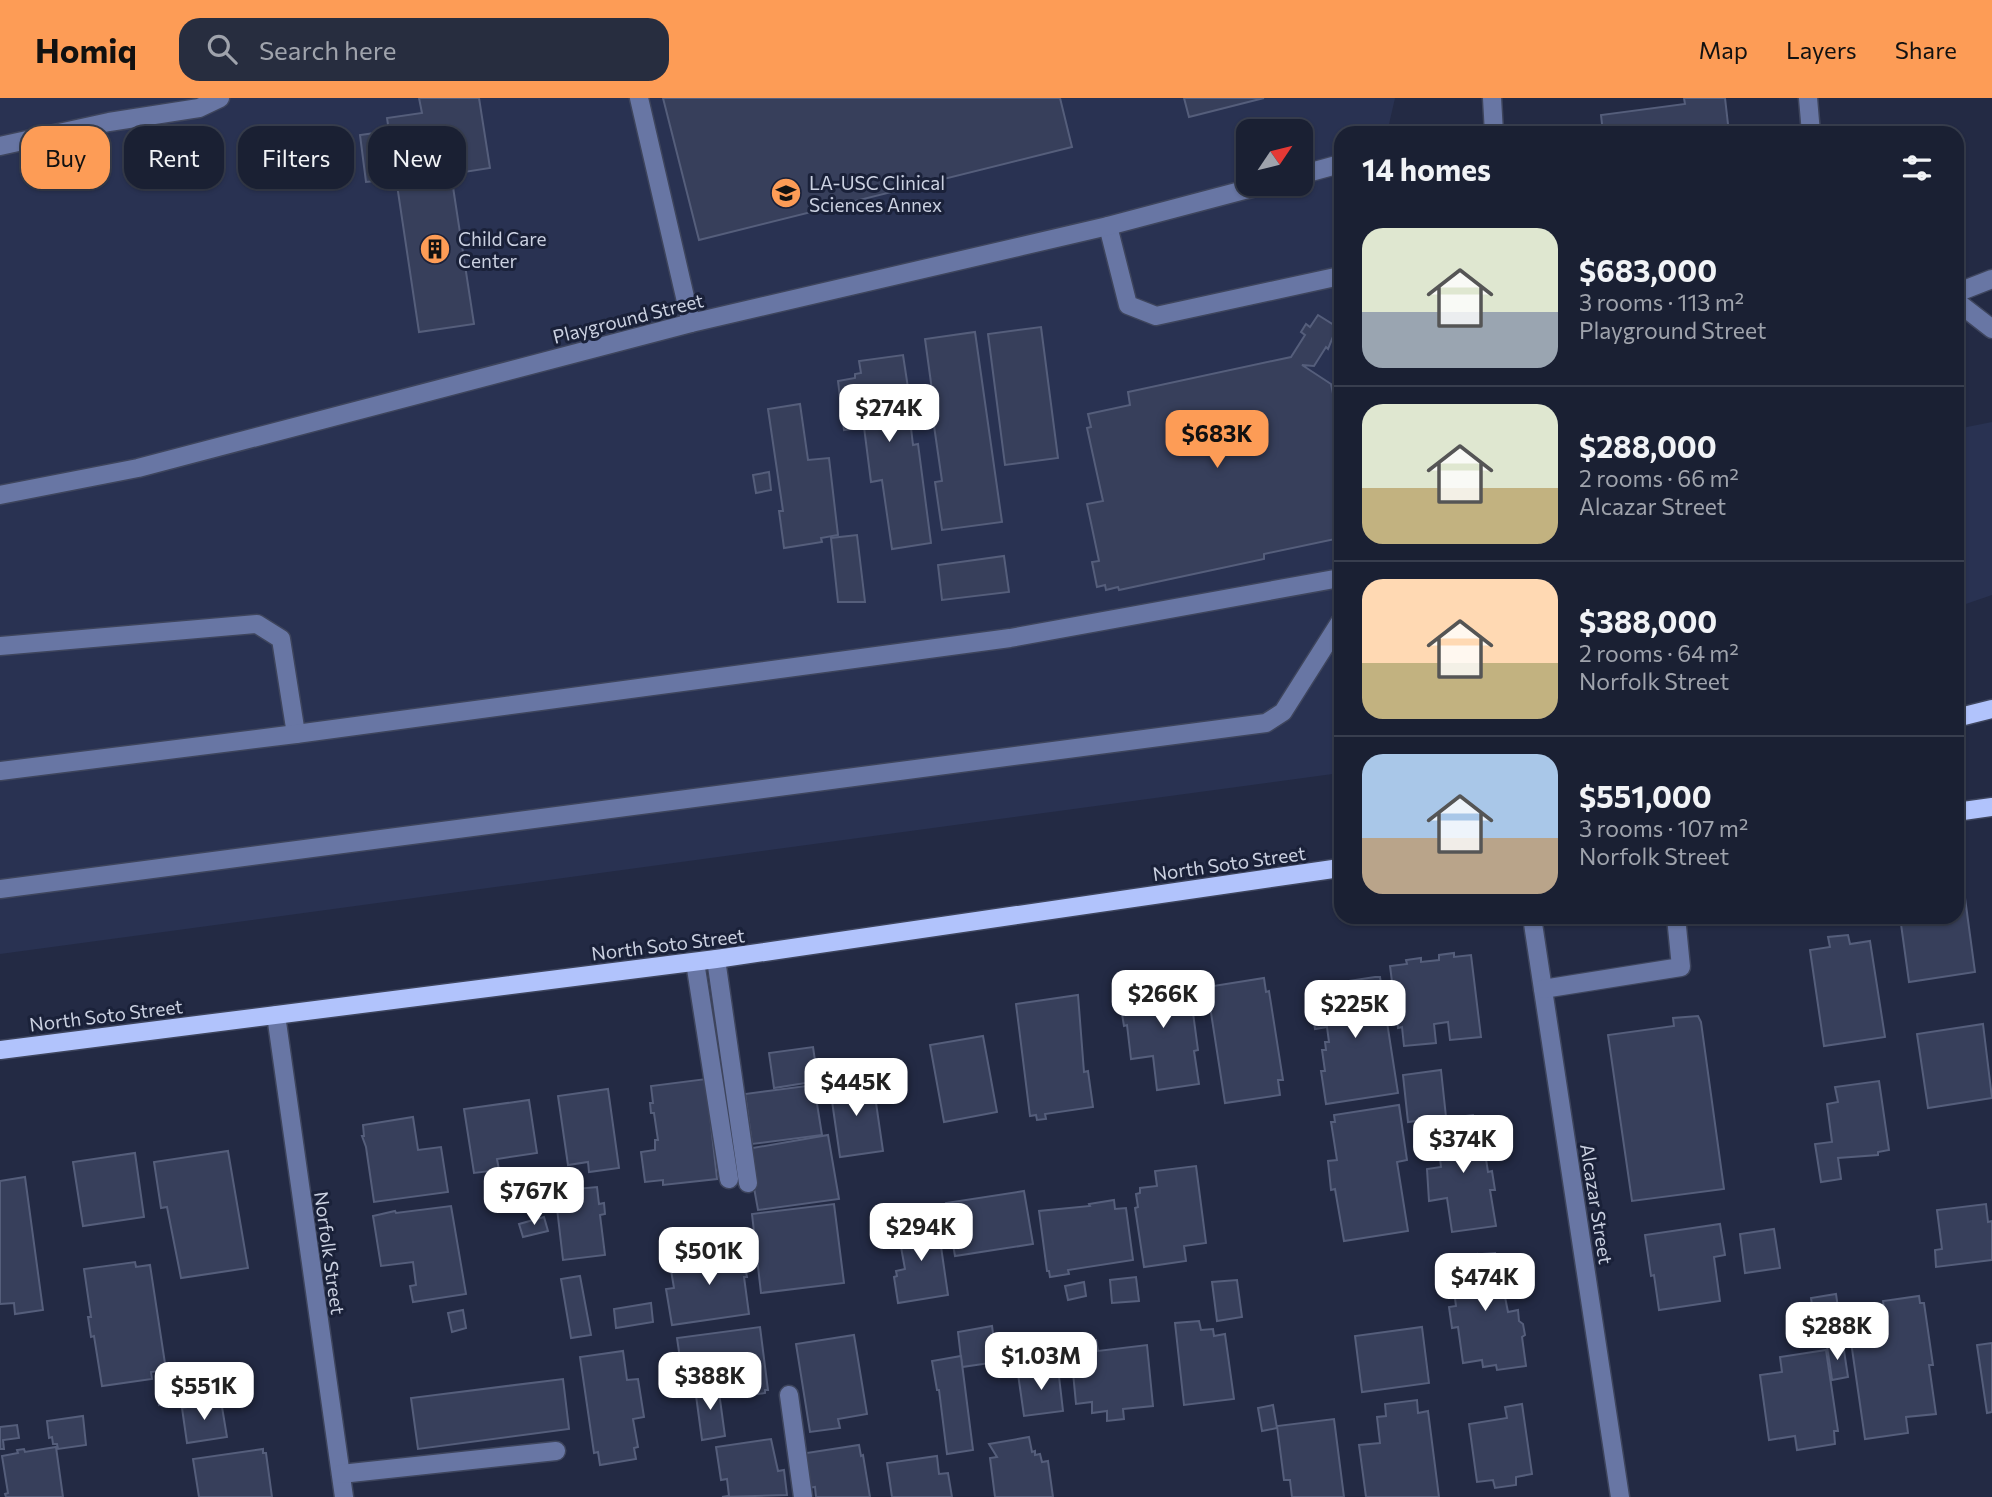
<!DOCTYPE html>
<html lang="en">
<head>
<meta charset="utf-8">
<style>
  :root { --surface:#1a2033; --page:#272d3f; --text:#f1f3f6; --muted:#9fa3ac; --line:#383e4e; --accent:#fd9c56 }
  body { margin:0; font-family:Commissioner,sans-serif; background:var(--page); color:var(--text); height:100vh; display:flex; flex-direction:column; font-size:26px; white-space:nowrap }
  * { box-sizing:border-box; margin:0 }
  p { font-size:23px; color:var(--muted) }
  .icon { flex:none; width:38px; height:38px; fill:none; stroke:currentColor; stroke-width:2; stroke-linecap:round; stroke-linejoin:round }
  .map { position:relative; flex:1; overflow:hidden }
  .sheet { position:absolute; left:1334px; top:28px; width:630px; height:798px; display:flex; flex-direction:column; background:var(--surface); border-radius:21px; box-shadow:0 2px 5px #0004,0 0 0 2px var(--line) }
  .sheet>* { flex:none }
  .guide { position:absolute; left:21px; top:28px; width:665px; height:63px; display:flex; gap:14px }
  .needle { width:46px; rotate:55deg }
  .controls { position:absolute; left:1236px; top:21px; display:grid; gap:14px }
  .controls a { display:grid; place-items:center; width:77px; height:77px; border-radius:14px; background:var(--surface); box-shadow:0 2px 5px #0004,0 0 0 2px var(--line); font-size:35px }
  .price { position:absolute; translate:-50% -60px; padding:0 16px; border-radius:14px; background:#fff; color:#222; font-size:23px; line-height:46px; filter:drop-shadow(0 2px 4px #0008) }
  .price::after { content:''; position:absolute; left:50%; top:42px; width:21px; height:16px; margin-left:-10px; background:inherit; clip-path:polygon(0 0,100% 0,50% 100%) }
  .price.current { background:var(--accent); color:#111 }
  ul { padding:0; list-style:none }
  li { display:flex; align-items:center; gap:21px; height:175px; padding:0 28px }
  li+li { border-top:2px solid var(--line) }
  li span { display:grid; place-items:center; flex:none; width:196px; height:140px; border-radius:21px; color:#555 }
  li>.icon { margin-inline-start:auto }
  span .icon { width:84px; height:84px; fill:#fffc; stroke-width:1 }
  li b { font-size:30px }
  h2 { display:flex; justify-content:space-between; align-items:center; height:84px; padding:0 28px; font-size:30px }
  .tag { padding:0 24px; border-radius:21px; background:var(--surface); box-shadow:0 2px 5px #0004,0 0 0 2px var(--line); font-size:24px; line-height:63px }
  .tag.current { background:var(--accent); color:#111 }
  header { display:flex; align-items:center; gap:42px; box-sizing:border-box; height:98px; padding:0 35px; background:var(--accent); color:#111 }
  header strong { font-size:33px }
  nav { display:flex; gap:38px; margin-inline-start:auto; font-size:24px }
  .search { width:490px; height:63px; background:var(--page); display:flex; align-items:center; gap:18px; box-sizing:border-box; padding:0 24px; border-radius:21px; color:var(--muted); font-size:26px }
  .map>svg:first-child { display:block }
  .built { fill:#293252; fill-rule:evenodd }
  .building { fill:#373f5b; stroke:#555e7b; stroke-width:2 }
  .lines { fill:none; stroke-linecap:round; stroke-linejoin:round }
  .minor-casing { stroke:#3e455d; stroke-width:21 }
  .major-casing { stroke:#3e455d; stroke-width:21 }
  .minor { stroke:#6876a4; stroke-width:18 }
  .major { stroke:#b1c3fc; stroke-width:18 }
  .labels { text-anchor:middle; dominant-baseline:central; stroke-width:6; stroke-linejoin:round; paint-order:stroke }
  .poi-label { font-size:19px; fill:#cbd1e1; stroke:#1a2139; text-anchor:start }
  .street-label { font-size:19px; fill:#cbd1e1; stroke:#1a2139 }
</style>
</head>
<body>
<header>
<strong>Homiq</strong>
<div class="search"><svg class="icon" aria-label="search" viewBox="0 0 24 24"><circle cx="10" cy="10" r="6"/><path d="M15 15l6 6"/></svg>Search here</div>
<nav><a>Map</a><a>Layers</a><a>Share</a></nav>
</header>
<div class="map">
<svg width="1992" height="1399" viewBox="0 0 1992 1399">
  <rect width="100%" height="100%" fill="#232a44"/>
  <g class="built">
    <path d="M0 0H1395L1387 35H1340V675L0 856ZM1248 33H1300V86H1248Z"/>
    <path d="M1992 324V497L1957 509V331Z"/>
  </g>
  <g class="building">
    <path d="M419 0H479L490 70 451 76 474 226 419 234 387 20 422 15Z"/>
    <path d="M663 0H1060L1072 49 699 142Z"/>
    <path d="M1184 0H1264L1189 19Z"/>
    <path d="M1684 0H1725L1729 35H1603L1601 17 1685 6Z"/>
    <path d="M375 35 377 52 382 51 385 82 366 84 360 37Z"/>
    <path d="M1318 217 1337 229 1328 251 1326 249 1314 268 1302 267 1331 286 1340 330V440L1264 456V461L1119 492 1118 489 1106 492 1105 487 1097 489 1092 464 1099 463 1087 406 1103 403 1087 330 1091 329 1088 316 1130 307 1128 294 1291 259 1305 237 1301 234 1306 226 1310 229Z"/>
    <path d="M1041 229 1058 360 1005 367 988 236Z"/>
    <path d="M975 234 1002 424 942 432 935 384 942 383 932 314H935L925 241Z"/>
    <path d="M903 257 914 329 911 330 913 347 918 346 931 445 892 451 882 382 871 384 864 329 844 332 838 283 855 280V276L861 275 859 263Z"/>
    <path d="M800 306 808 362 829 360 838 437 821 440 822 444 784 450 779 413H783L768 311Z"/>
    <path d="M769 374 771 392 756 395 753 377Z"/>
    <path d="M857 437 865 504H838L831 440Z"/>
    <path d="M1004 458 1009 494 942 502 938 467Z"/>
    <path d="M1965 800 1975 874 1909 884 1900 819H1956V801Z"/>
    <path d="M1848 837 1850 846 1870 843 1885 939 1824 948 1810 852 1830 849 1828 839Z"/>
    <path d="M1454 855V859L1471 857 1481 939 1450 942 1448 924 1434 926 1436 945 1404 948 1402 929 1398 930 1390 868 1407 866 1406 862 1421 860V864L1439 862V857Z"/>
    <path d="M1375 879H1380L1398 995 1326 1006 1321 973H1325L1322 952H1326L1325 944H1329L1327 929 1315 931 1309 894 1323 892 1322 887Z"/>
    <path d="M1264 880 1266 894 1269 893 1283 982H1278L1280 997 1225 1005 1207 889Z"/>
    <path d="M1186 881 1187 885H1189L1198 952 1194 953 1199 986 1157 992 1153 958 1131 961 1127 927 1124 928 1121 910H1124V888Z"/>
    <path d="M1078 897 1084 974 1088 973 1093 1009 1045 1016 1046 1021 1037 1022 1036 1017 1030 1018 1016 906Z"/>
    <path d="M1698 918 1701 924 1724 1091 1632 1103 1608 937 1674 928 1673 920Z"/>
    <path d="M1983 926 1992 1000 1928 1010 1917 936Z"/>
    <path d="M983 938 997 1014 944 1024 930 947Z"/>
    <path d="M813 949 818 983 774 990 769 955Z"/>
    <path d="M1441 972 1446 1019 1408 1024 1403 977Z"/>
    <path d="M862 978V985L873 984 883 1053 840 1059 830 989 846 987 845 980Z"/>
    <path d="M706 981 717 1081 663 1087V1082L645 1084 641 1054 655 1052V1042H658L654 1015H651L650 1005H653L651 988Z"/>
    <path d="M1879 983 1889 1052 1878 1054V1057L1838 1060 1841 1081 1821 1084 1815 1046 1832 1044 1827 1006 1838 1004 1835 989Z"/>
    <path d="M814 987 822 1037 752 1046 745 996Z"/>
    <path d="M608 991 619 1070 589 1074 588 1064 568 1067 558 998Z"/>
    <path d="M529 1002 537 1055 497 1061 499 1072 474 1075 464 1011Z"/>
    <path d="M1399 1007 1407 1062 1397 1064 1408 1133 1344 1143 1335 1091 1331 1092 1328 1063 1337 1062 1331 1024H1335L1334 1017Z"/>
    <path d="M1473 1017 1474 1023 1480 1022 1488 1074 1492 1073 1495 1092H1490L1496 1128 1452 1134 1447 1100 1429 1103 1427 1071 1441 1069 1436 1028 1450 1026V1020Z"/>
    <path d="M413 1019 418 1052 441 1049 448 1094 374 1104 366 1049 362 1038H364L363 1027Z"/>
    <path d="M828 1037 839 1101 758 1112 747 1051Z"/>
    <path d="M228 1053 248 1170 181 1180 167 1109 161 1110 154 1064Z"/>
    <path d="M135 1055 144 1119 83 1128 73 1064Z"/>
    <path d="M1196 1068 1206 1145 1184 1148 1186 1163 1144 1169 1135 1110 1138 1109 1136 1096 1140 1095V1090L1157 1088 1155 1073Z"/>
    <path d="M25 1079 43 1212 15 1216 14 1205 0 1206V1083Z"/>
    <path d="M541 1080 544 1104 505 1109 502 1086Z"/>
    <path d="M597 1089 599 1106 604 1105 605 1116 600 1117 605 1157 563 1162 555 1093Z"/>
    <path d="M1024 1093 1033 1146 955 1158 946 1105Z"/>
    <path d="M1114 1102 1115 1111 1126 1110 1133 1162 1068 1172 1069 1176 1050 1179 1049 1173H1047L1039 1113 1090 1108 1089 1106Z"/>
    <path d="M834 1106 844 1185 761 1195 752 1116Z"/>
    <path d="M1986 1106 1988 1124 1992 1123V1162L1936 1169 1935 1152 1942 1151 1937 1112Z"/>
    <path d="M451 1108 466 1196 413 1204 410 1188 416 1187 413 1164 381 1168 373 1118 395 1113 396 1115Z"/>
    <path d="M544 1119 548 1133 523 1139 519 1126Z"/>
    <path d="M937 1121 948 1197 898 1205 894 1179 897 1178 896 1173 905 1171 897 1127Z"/>
    <path d="M1720 1126 1725 1157 1714 1159 1720 1203 1659 1212 1654 1177 1651 1178 1645 1137Z"/>
    <path d="M1774 1131 1780 1170 1745 1175 1740 1136Z"/>
    <path d="M740 1143 747 1179H744L749 1216 672 1227 666 1191 674 1190 670 1166 722 1158 720 1146Z"/>
    <path d="M1495 1155V1157L1504 1156 1508 1183 1502 1184 1508 1214 1518 1212 1519 1223 1523 1226 1525 1237 1522 1239 1526 1268 1497 1272 1496 1267 1483 1269 1482 1262 1463 1265 1458 1229 1452 1230 1449 1209 1456 1208 1453 1185 1445 1186 1443 1174 1451 1173 1450 1165 1467 1163 1470 1157 1477 1156V1159H1483V1156Z"/>
    <path d="M135 1164 136 1169 150 1167 166 1272 151 1274 152 1281 102 1288 94 1238 91 1239 88 1219H91L84 1171Z"/>
    <path d="M580 1178 591 1237 571 1240 561 1181Z"/>
    <path d="M1136 1179 1139 1203 1112 1205 1110 1182Z"/>
    <path d="M1237 1182 1242 1219 1217 1223 1212 1184Z"/>
    <path d="M1084 1184 1086 1198 1068 1202 1065 1188Z"/>
    <path d="M1836 1196 1842 1237 1827 1240 1816 1235 1811 1200Z"/>
    <path d="M1919 1198 1920 1205H1924L1933 1267H1929L1936 1316 1906 1319 1908 1335 1865 1341 1847 1216 1884 1211 1883 1203Z"/>
    <path d="M651 1205 653 1224 616 1230 614 1211Z"/>
    <path d="M463 1212 466 1230 452 1234 448 1215Z"/>
    <path d="M1199 1223 1201 1232 1213 1231 1214 1238 1225 1236 1234 1301 1184 1307 1175 1225Z"/>
    <path d="M992 1228 997 1264 962 1269 958 1234Z"/>
    <path d="M760 1229 768 1292H765V1295L758 1296 757 1293 737 1296 735 1286 724 1287 722 1275 683 1281 677 1240Z"/>
    <path d="M1422 1229 1429 1285 1362 1294 1355 1238Z"/>
    <path d="M854 1237 867 1316 838 1321 840 1330 810 1334 796 1246Z"/>
    <path d="M1096 1242 1098 1253 1147 1247 1153 1308 1123 1311 1124 1321 1107 1323V1313L1092 1315V1304L1076 1306 1072 1264 1065 1265 1063 1245Z"/>
    <path d="M1992 1245V1314L1987 1315 1977 1247Z"/>
    <path d="M1843 1246 1848 1279 1832 1282 1827 1248Z"/>
    <path d="M1826 1252 1838 1333H1834L1835 1346 1797 1352 1795 1338 1769 1342 1760 1277 1782 1274 1780 1259Z"/>
    <path d="M623 1253 627 1282 638 1281 644 1319 633 1321 638 1349 634 1350 636 1361 600 1367 598 1354 594 1355 580 1259Z"/>
    <path d="M961 1258 973 1352 947 1356 939 1292H937L932 1263Z"/>
    <path d="M1058 1270 1063 1313 1024 1318 1018 1276Z"/>
    <path d="M171 1277 175 1304 159 1307 156 1280Z"/>
    <path d="M563 1281 569 1331 418 1351 411 1300Z"/>
    <path d="M718 1287 725 1338 702 1342 695 1290Z"/>
    <path d="M1417 1302 1418 1315 1428 1313 1439 1399H1366L1359 1347 1380 1345 1377 1319 1386 1318 1385 1306Z"/>
    <path d="M221 1303 227 1339 187 1345 182 1310Z"/>
    <path d="M1522 1306 1532 1376 1516 1379V1387L1495 1390 1493 1382 1477 1384 1469 1326 1507 1320 1505 1309Z"/>
    <path d="M1273 1307 1277 1330 1262 1333 1258 1310Z"/>
    <path d="M83 1318 86 1347 58 1351 57 1346H53L52 1339 49 1340 47 1323Z"/>
    <path d="M1334 1321 1344 1399H1292L1290 1382H1284L1277 1328Z"/>
    <path d="M17 1327 19 1340 3 1342 4 1351H0V1329Z"/>
    <path d="M1029 1339 1032 1354 1035 1353V1357L1040 1356 1042 1364 1048 1363 1053 1399H995L990 1360 997 1359 989 1346Z"/>
    <path d="M771 1341 778 1373 784 1372 787 1397 722 1399 729 1398 727 1381 721 1382 716 1349Z"/>
    <path d="M859 1347 861 1358 863 1357 870 1399H816L815 1389 808 1390 800 1356Z"/>
    <path d="M56 1349 63 1399H6L5 1396 8 1395 2 1358 18 1355 17 1352 24 1351 25 1354Z"/>
    <path d="M263 1351V1355H266L272 1399H199L193 1361Z"/>
    <path d="M937 1358 939 1376 948 1375 952 1399H892L887 1365Z"/>
  </g>
  <g class="lines">
    <g class="minor-casing">
      <g id="minor">
        <path d="M639 0 691 225"/>
        <path d="M1492 0 1494 35"/>
        <path d="M1808 0 1811 35"/>
        <path d="M0 48 109 24 199 10 220 0"/>
        <path d="M1300 77 1340 66"/>
        <path d="M1108 128 1128 207 1156 218 1340 178"/>
        <path d="M1956 195 1992 181"/>
        <path d="M1956 203 1992 231"/>
        <path d="M0 397 138 370 691 225 1108 128 1267 86"/>
        <path d="M0 548 257 526 281 541 296 636"/>
        <path d="M0 673 296 636 1010 540 1340 480"/>
        <path d="M0 791 1266 625 1283 614 1340 524"/>
        <path d="M1532 819 1620 1399"/>
        <path d="M716 861 748 1085"/>
        <path d="M695 864 729 1081"/>
        <path d="M1543 891 1681 869 1676 819"/>
        <path d="M276 917 344 1399"/>
        <path d="M789 1297 803 1399"/>
        <path d="M341 1376 556 1353"/>
      </g>
    </g>
    <g class="major-casing">
      <g id="major">
        <path d="M1956 620 1992 611"/>
        <path d="M1956 714 1992 709"/>
        <path d="M0 952 716 861 1340 770"/>
      </g>
    </g>
    <use href="#minor" class="minor"/>
    <use href="#major" class="major"/>
  </g>
  <defs>
    <g id="university-disc" transform="scale(1.575)"><circle r="9.5" fill="#fd9c56" stroke="#1a2139"/><path d="M0-5L7-2L0 1L-7-2ZM-4 1L0 2.5L4 1V4Q0 6-4 4Z" fill="#111"/></g>
    <g id="building-disc" transform="scale(1.575)"><circle r="9.5" fill="#fd9c56" stroke="#1a2139"/><path d="M-4-6H4V6H1V3H-1V6H-4ZM-2.5-4.3h1.7v1.8h-1.7ZM.8-4.3h1.7v1.8H.8ZM-2.5-1h1.7V.8h-1.7ZM.8-1h1.7V.8H.8Z" fill="#111"/></g>
  </defs>
  <g fill-rule="evenodd">
    <use href="#university-disc" x="786" y="95"/>
    <use href="#building-disc" x="435" y="151"/>
  </g>
  <g class="labels">
    <g class="poi-label">
      <text x="809" y="84">LA-USC Clinical<tspan x="809" dy="22">Sciences Annex</tspan></text>
      <text x="458" y="140">Child Care<tspan x="458" dy="22">Center</tspan></text>
    </g>
    <g class="street-label">
      <text transform="translate(628 220) rotate(-14)">Playground Street</text>
      <text transform="translate(1229 765) rotate(-8)">North Soto Street</text>
      <text transform="translate(668 846) rotate(-7)">North Soto Street</text>
      <text transform="translate(106 917) rotate(-7)">North Soto Street</text>
      <text transform="translate(1597 1106) rotate(81)">Alcazar Street</text>
      <text transform="translate(330 1155) rotate(82)">Norfolk Street</text>
    </g>
  </g>
</svg>
<div class="controls">
<a><svg class="needle" viewBox="-14 -14 28 28"><path d="M0-13l5 13h-10z" fill="#e53935"/><path d="M0 13l5-13h-10z" fill="#9fa3ac"/></svg></a>
</div>
<b class="price" style="left:889px;top:346px">$274K</b>
<b class="price current" style="left:1217px;top:372px">$683K</b>
<b class="price" style="left:1163px;top:932px">$266K</b>
<b class="price" style="left:1355px;top:942px">$225K</b>
<b class="price" style="left:856px;top:1020px">$445K</b>
<b class="price" style="left:1463px;top:1077px">$374K</b>
<b class="price" style="left:534px;top:1129px">$767K</b>
<b class="price" style="left:921px;top:1165px">$294K</b>
<b class="price" style="left:709px;top:1189px">$501K</b>
<b class="price" style="left:1485px;top:1215px">$474K</b>
<b class="price" style="left:1837px;top:1264px">$288K</b>
<b class="price" style="left:1041px;top:1294px">$1.03M</b>
<b class="price" style="left:710px;top:1314px">$388K</b>
<b class="price" style="left:204px;top:1324px">$551K</b>
<div class="guide">
<a class="tag current">Buy</a>
<a class="tag">Rent</a>
<a class="tag">Filters</a>
<a class="tag">New</a>
</div>
<section class="sheet">
<h2>14 homes<svg class="icon" aria-label="filters" viewBox="0 0 24 24"><path d="M4 7h16M4 17h16"/><circle cx="9" cy="7" r="2"/><circle cx="15" cy="17" r="2"/></svg></h2>
<ul>
<li><span style="background:linear-gradient(#dfe7d0 60%,#9aa5b1 0)"><svg class="icon" aria-label="home" viewBox="0 0 24 24"><path d="M3 11l9-7 9 7M6 9v11h12V9"/></svg></span><div><b>$683,000</b><p>3 rooms · 113 m²</p><p>Playground Street</p></div></li>
<li><span style="background:linear-gradient(#dfe7d0 60%,#c2b280 0)"><svg class="icon" aria-label="home" viewBox="0 0 24 24"><path d="M3 11l9-7 9 7M6 9v11h12V9"/></svg></span><div><b>$288,000</b><p>2 rooms · 66 m²</p><p>Alcazar Street</p></div></li>
<li><span style="background:linear-gradient(#ffd9b3 60%,#c2b280 0)"><svg class="icon" aria-label="home" viewBox="0 0 24 24"><path d="M3 11l9-7 9 7M6 9v11h12V9"/></svg></span><div><b>$388,000</b><p>2 rooms · 64 m²</p><p>Norfolk Street</p></div></li>
<li><span style="background:linear-gradient(#a9c7e8 60%,#b9a48a 0)"><svg class="icon" aria-label="home" viewBox="0 0 24 24"><path d="M3 11l9-7 9 7M6 9v11h12V9"/></svg></span><div><b>$551,000</b><p>3 rooms · 107 m²</p><p>Norfolk Street</p></div></li>
</ul>
</section>
</div>
</body>
</html>
